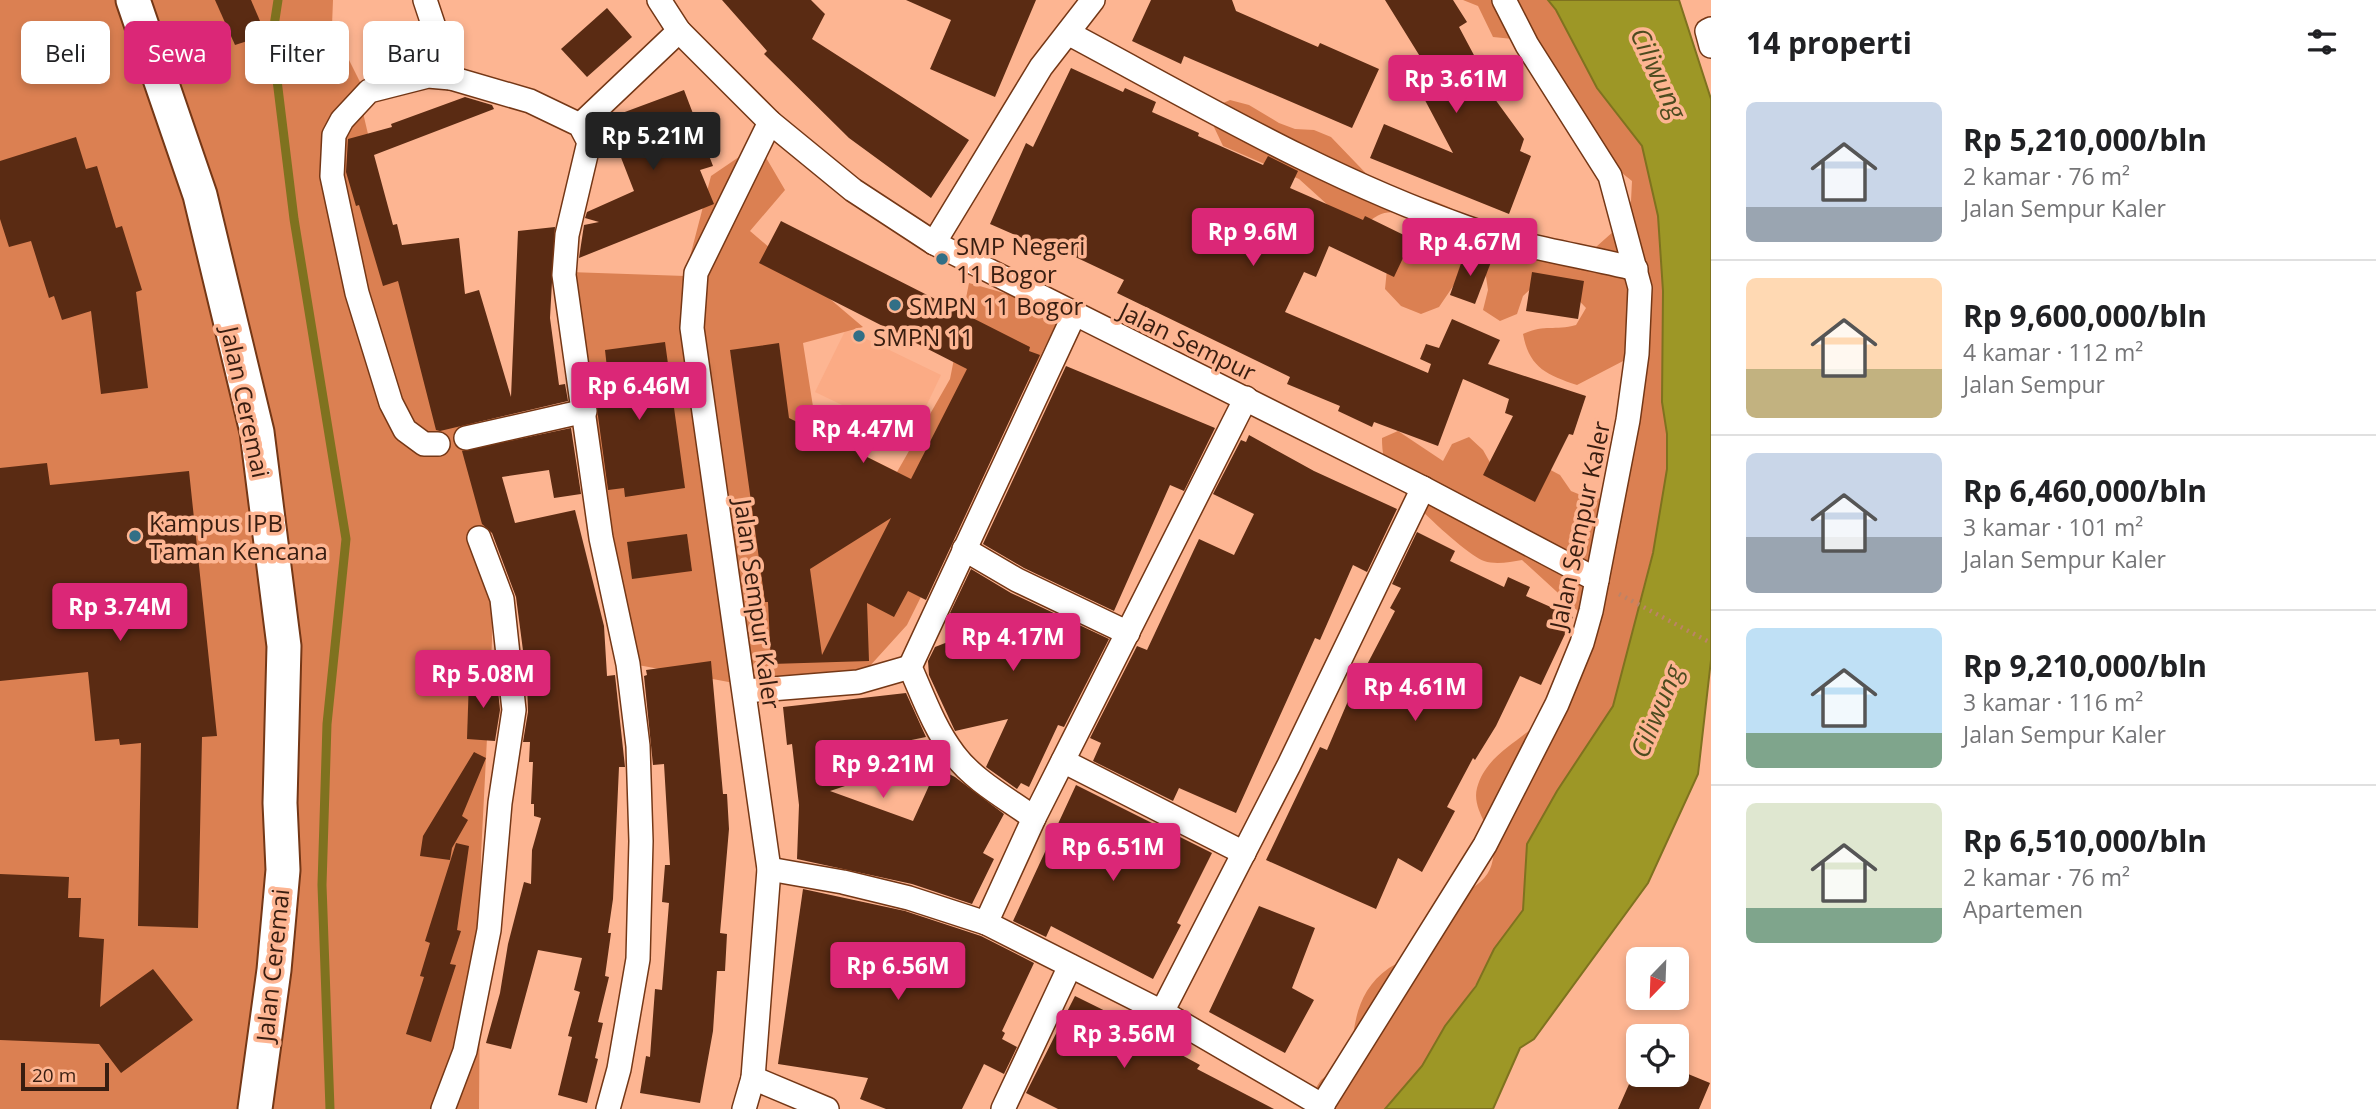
<!DOCTYPE html>
<html lang="id">
<head>
<meta charset="utf-8">
<style>
  :root { --surface:#fff; --page:#f6f6f6; --text:#202124; --muted:#757577; --line:#e0e0e0; --accent:#db2777 }
  body { margin:0; font-family:"Open Sans",sans-serif; background:var(--page); color:var(--text); height:100vh; display:flex; flex-direction:column; font-size:26px; white-space:nowrap }
  * { box-sizing:border-box; margin:0 }
  p { font-size:23px; color:var(--muted) }
  .icon { flex:none; width:38px; height:38px; fill:none; stroke:currentColor; stroke-width:2; stroke-linecap:round; stroke-linejoin:round }
  .map { position:relative; flex:1; overflow:hidden }
  .drawer { display:flex; flex-direction:column; background:var(--surface); width:665px }
  .drawer>* { flex:none }
  .guide { position:absolute; left:21px; top:21px; width:665px; height:63px; display:flex; gap:14px }
  .needle { width:46px; rotate:203deg }
  .controls { position:absolute; left:1626px; top:947px; display:grid; gap:14px }
  .controls a { display:grid; place-items:center; width:63px; height:63px; border-radius:10px; background:var(--surface); box-shadow:0 4px 10px #0003; font-size:35px }
  .scale { position:absolute; left:21px; bottom:18px; width:88px; box-sizing:border-box; padding-left:7px; border:4px solid #381d10; border-top:0; font-size:19px; line-height:24px; white-space:nowrap; color:#381d10; -webkit-text-stroke:5px #fdb592; paint-order:stroke }
  .price { position:absolute; translate:-50% -60px; padding:0 16px; border-radius:7px; background:var(--accent); color:#fff; font-size:23px; line-height:46px; filter:drop-shadow(0 2px 4px #0008) }
  .price::after { content:''; position:absolute; left:50%; top:42px; width:21px; height:16px; margin-left:-10px; background:inherit; clip-path:polygon(0 0,100% 0,50% 100%) }
  .price.current { background:#222; color:#fff }
  ul { padding:0; list-style:none }
  li { display:flex; align-items:center; gap:21px; height:175px; padding:0 35px }
  li+li { border-top:2px solid var(--line) }
  li span { display:grid; place-items:center; flex:none; width:196px; height:140px; border-radius:10px; color:#555 }
  li>.icon { margin-inline-start:auto }
  span .icon { width:84px; height:84px; fill:#fffc; stroke-width:1 }
  li b { font-size:30px }
  h2 { display:flex; justify-content:space-between; align-items:center; height:84px; padding:0 35px; font-size:30px }
  .tag { padding:0 24px; border-radius:10px; background:var(--surface); box-shadow:0 4px 10px #0003; font-size:24px; line-height:63px }
  .tag.current { background:var(--accent); color:#fff }
  main { display:flex; flex:1; min-height:0 }
  .map>svg:first-child { display:block }
  .built { fill:#fbab85 }
  .forest { fill:#db8052 }
  .water { fill:#9d9726; stroke:#7f721f; stroke-width:2 }
  .lines { fill:none; stroke-linecap:round; stroke-linejoin:round }
  .stream { stroke:#7f721f; stroke-width:9 }
  .building { fill:#5a2b13; fill-rule:evenodd }
  .street-casing { stroke:#743716; stroke-width:26 }
  .secondary-casing { stroke:#743716; stroke-width:37 }
  .path { stroke:#bc8367; stroke-width:4.5; stroke-dasharray:2 5; stroke-linecap:butt }
  .street { stroke:#fff; stroke-width:23 }
  .secondary { stroke:#fff; stroke-width:33 }
  .poi-dot { fill:#326f86; stroke:#fdb592; stroke-width:2.5 }
  .labels { text-anchor:middle; dominant-baseline:central; stroke-width:7; stroke-linejoin:round; paint-order:stroke }
  .poi-label { font-size:24px; fill:#381d10; stroke:#fdb592; text-anchor:start }
  .street-label { font-size:24px; fill:#381d10; stroke:#fdb592 }
  .water-label { font-size:26px; font-style:italic; fill:#4d4b1f; stroke:#fdb592 }
</style>
</head>
<body>
<main>
<div class="map">
<svg width="1711" height="1109" viewBox="0 0 1711 1109">
  <rect width="100%" height="100%" fill="#fdb592"/>
  <path class="built" d="M846 329 941 375 911 438 815 392Z"/>
  <g class="forest">
    <path d="M0 0H333L332 26 360 82V100L391 232 457 360 491 501 492 641 481 855 479 1109H0Z"/>
    <path d="M1463 0H1548L1556 10 1597 88 1642 146 1658 216 1663 291 1662 402 1667 434V469L1653 551 1613 706 1557 791 1528 844 1523 910 1494 949 1475 986 1446 1026 1422 1066 1385 1109H1302L1321 1080 1351 1056C1354 1020 1358 990 1389 968 1395 964 1402 962 1408 958 1428 943 1442 916 1460 898 1470 888 1484 883 1490 869 1504 836 1470 815 1477 788 1486 755 1518 743 1541 720 1570 692 1572 650 1580 613L1522 560C1510 562 1496 565 1484 561 1466 555 1404 496 1393 478 1384 465 1382 453 1382 438L1398 431 1443 461 1452 444 1469 437 1483 450 1492 466 1545 467 1560 475 1571 491 1588 498 1606 499 1627 359 1577 385C1546 375 1529 367 1523 334 1545 324 1554 331 1576 325L1586 308 1572 293 1536 284 1523 296 1517 314 1500 321 1483 310 1488 290 1485 270 1460 276 1439 307 1421 314 1401 306 1385 289 1387 269 1412 239 1414 219C1393 209 1382 209 1364 226L1330 207 1299 179 1223 146 1214 127V107L1230 100 1249 105 1279 123 1295 129 1314 130 1331 137 1380 188 1432 200 1451 208 1465 218 1487 245 1504 252 1596 247 1624 222 1631 201 1632 181 1617 169 1513 39 1493 37 1478 6Z"/>
    <path d="M758 144 785 190 750 231 863 327 803 343 817 432 897 472 950 379 969 283 1063 310 907 625 868 668 750 686 622 662 569 272 685 276 711 176Z"/>
  </g>
  <path class="water" d="M1548 0H1679L1711 99V660L1698 774 1648 883 1534 1039 1520 1048 1493 1109H1385L1422 1066 1445 1026 1476 986 1494 949 1523 910 1527 844 1557 791 1613 706 1653 553 1667 469V434L1662 402 1663 291 1658 216 1642 146 1597 88 1556 10Z"/>
  <g class="lines">
    <path class="stream" d="M278 0 272 39 294 219 346 539 327 724 322 885 330 1109"/>
  </g>
  <g class="building">
    <path d="M215 0H251L266 35 235 45Z"/>
    <path d="M722 0H811L825 14 812 39 969 140 931 198 849 138 764 54 767 51Z"/>
    <path d="M906 0H1036L995 97 930 69 951 20Z"/>
    <path d="M1151 0H1232L1236 11 1318 47 1320 43 1379 69 1352 128 1184 56 1181 64 1132 41Z"/>
    <path d="M1385 0H1453L1467 22 1459 27 1492 89 1489 91 1524 139 1520 151 1531 156 1509 214 1370 158 1384 124 1453 153 1418 87 1447 100Z"/>
    <path d="M607 8 632 37 587 77 561 49Z"/>
    <path d="M1071 68 1123 92 1125 88 1156 102 1152 112 1199 133 1198 136 1263 165 1268 156 1298 171 1290 188 1363 220 1365 216 1412 239 1394 277 1329 246 1316 277 1304 272 1285 312 1428 373 1431 364 1420 359 1426 344 1439 348 1452 319 1500 340 1488 364 1586 396 1573 435 1569 434 1535 502 1483 475 1513 416 1505 413 1509 399 1463 379 1438 446 1374 422 1372 427 1338 411 1340 406 1287 384 1290 377 1117 293 1124 280 1052 246 1050 250 990 224 1026 143 1033 147Z"/>
    <path d="M684 90 713 166 700 170 714 204 579 258 584 225 599 222 585 218 587 212 634 191 606 119Z"/>
    <path d="M465 97 492 105 494 109 374 155 393 225 397 224 402 245 459 238 465 294 479 290 511 397 518 231 555 227 550 318 559 385 565 384 568 401 440 431 436 430 398 281 383 286 359 205 356 206 346 172 348 139 392 127 391 124Z"/>
    <path d="M76 137 86 169 97 166 116 228 122 226 142 290 136 292 148 388 101 394 91 311 62 320 54 296 49 298 31 241 9 247 0 219V161Z"/>
    <path d="M781 221 1030 347 1029 351 1040 355 926 600 908 591 894 617 867 603 869 661 771 664 768 602H765L730 350 779 343 789 418 911 479 967 369 759 263ZM891 518 865 569 822 655 810 569Z"/>
    <path d="M1465 252 1491 262 1475 304 1450 295Z"/>
    <path d="M1532 272 1584 281 1578 319 1526 311Z"/>
    <path d="M665 342 685 488 625 497 624 488 608 490 593 379 608 377 605 350Z"/>
    <path d="M1066 366 1215 428 1184 491 1170 485 1114 611 1024 568 983 544Z"/>
    <path d="M571 428 581 494 554 498 549 470 502 477 515 523 575 510 604 626 607 676 615 675 625 767H619L613 899 608 933H611L605 976 609 977 598 1022 603 1023 595 1058 598 1059 587 1103 558 1095 572 1037 568 1036 580 992 574 990 582 958 538 950 511 1049 486 1043 500 993 508 944 524 882 531 884 532 850 541 818 534 816V804H531L533 762H529L530 742H523L528 712 527 681 516 597 492 533 482 524 462 451Z"/>
    <path d="M1249 435 1314 471 1397 509 1367 572 1353 565 1320 640 1315 638 1236 813 1179 788 1173 801 1093 761 1101 743 1090 738 1137 646 1147 650 1199 539 1234 555 1254 514 1213 494 1241 440 1246 442Z"/>
    <path d="M47 463 50 485 189 471 217 736 202 737 198 928 138 926 141 743 120 745 119 739 95 741 88 672 0 681V468Z"/>
    <path d="M1417 532 1455 551 1450 561 1504 587 1508 577 1530 587 1526 596 1573 617 1541 685 1520 676 1496 726 1475 760 1473 758 1447 807 1455 811 1422 872 1398 858 1376 909 1266 860 1320 747 1327 750 1348 701 1395 611 1390 608 1401 588 1392 584Z"/>
    <path d="M687 534 692 571 632 579 627 542Z"/>
    <path d="M971 569 1011 593 1109 639 1064 727 1058 725 1029 787 1021 783 1017 789 986 767 1008 719 955 731 929 675 928 661 935 647 981 629 950 613Z"/>
    <path d="M711 661 723 794H727L729 829 720 933 727 934 725 971H717L713 1031 700 1103 640 1093 646 1056 650 1057 655 989 662 990 669 903 662 902 665 865H670L664 764 653 765 644 676 647 675 646 670Z"/>
    <path d="M469 679 497 680 500 710 495 741 467 739Z"/>
    <path d="M906 693 926 737 887 745 920 761 830 791 913 821 937 768 955 777 1004 814 983 853 994 859 972 904 912 884 797 859 799 805 792 744 787 745 783 707Z"/>
    <path d="M474 752 486 758 462 816 468 820 452 848 450 860 420 856 423 836Z"/>
    <path d="M1076 785 1212 853 1177 923 1181 925 1153 979 1051 926 1046 937 1013 921Z"/>
    <path d="M456 843 469 846 457 930 461 931 450 964 456 965 431 1042 406 1034 424 977 420 976 430 943 425 941Z"/>
    <path d="M0 874 69 877 68 898H81L79 937 104 939 100 1007 153 969 193 1020 121 1073 99 1044 0 1040Z"/>
    <path d="M803 889 905 911 981 936 1034 963 1002 1031 1005 1033 1002 1039 1017 1047 1004 1074 984 1064 962 1109H886L860 1099 868 1078 778 1064Z"/>
    <path d="M1259 906 1315 928 1292 988 1314 1000 1285 1053 1209 1012Z"/>
    <path d="M1075 996 1158 1037 1156 1041 1200 1065 1197 1069 1274 1109H1058L1026 1093Z"/>
    <path d="M1638 1064V1074H1676V1069L1710 1083 1699 1109H1618Z"/>
  </g>
  <g class="lines">
    <g class="street-casing">
      <g id="street">
        <path d="M425 0 451 78"/>
        <path d="M659 0 679 31 770 122 853 190 934 243 1423 488 1597 580"/>
        <path d="M1711 29 1707 31 1711 46"/>
        <path d="M1068 33C1199 103 1325 178 1465 227 1520 247 1580 255 1636 269"/>
        <path d="M580 125 679 31"/>
        <path d="M934 243 1041 67 1093 0"/>
        <path d="M466 438 585 411"/>
        <path d="M438 444H424L405 430 391 403 357 293 332 176 334 135 342 120 369 91 428 76 451 78 530 101 580 125 589 142 567 235 564 275 601 538 628 664 638 746 641 841 638 959 619 1069 608 1109"/>
        <path d="M964 549 1017 580 1128 633"/>
        <path d="M746 691 858 682 910 667"/>
        <path d="M1063 761 1244 853"/>
        <path d="M1034 818C1008 799 974 781 954 754 934 728 923 696 910 667L1074 315"/>
        <path d="M769 869 843 882 909 898 986 923 1162 1012 1323 1106"/>
        <path d="M986 923 1034 818 1246 398"/>
        <path d="M1162 1012 1289 765 1423 488"/>
        <path d="M753 1078 827 1109"/>
        <path d="M443 1109 465 1051 489 930 500 803 514 710 502 599 479 538"/>
        <path d="M744 1109 753 1078 769 869 692 328 696 273 770 122"/>
        <path d="M1003 1109 1070 966"/>
        <path d="M1320 1109 1485 845 1557 704 1582 643 1591 611 1628 420 1637 354 1640 288 1610 176 1527 45 1504 0"/>
      </g>
    </g>
    <g class="secondary-casing">
      <path id="secondary" d="M133 0 200 195 257 432 284 646 280 803 283 870 274 970 255 1109"/>
    </g>
    <path class="path" d="M1619 594 1711 643"/>
    <use href="#street" class="street"/>
    <use href="#secondary" class="secondary"/>
  </g>
  <g class="poi-dot">
    <circle cx="942" cy="259" r="7"/>
    <circle cx="895" cy="305" r="7"/>
    <circle cx="859" cy="336" r="7"/>
    <circle cx="135" cy="536" r="7"/>
  </g>
  <g class="labels">
    <g class="poi-label">
      <text x="956" y="245">SMP Negeri<tspan x="956" dy="28">11 Bogor</tspan></text>
      <text x="909" y="305">SMPN 11 Bogor</text>
      <text x="873" y="336">SMPN 11</text>
      <text x="149" y="522">Kampus IPB<tspan x="149" dy="28">Taman Kencana</tspan></text>
    </g>
    <g class="street-label">
      <text transform="translate(1188 341) rotate(26)">Jalan Sempur</text>
      <text transform="translate(246 402) rotate(78)">Jalan Ceremai</text>
      <text transform="translate(1579 525) rotate(-78)">Jalan Sempur Kaler</text>
      <text transform="translate(758 604) rotate(82)">Jalan Sempur Kaler</text>
      <text transform="translate(272 965) rotate(-84)">Jalan Ceremai</text>
    </g>
    <g class="water-label">
      <text transform="translate(1659 73) rotate(65)">Ciliwung</text>
      <text transform="translate(1656 711) rotate(-68)">Ciliwung</text>
    </g>
  </g>
</svg>
<div class="controls">
<a><svg class="needle" viewBox="-14 -14 28 28"><path d="M0-13l5 13h-10z" fill="#e53935"/><path d="M0 13l5-13h-10z" fill="#757577"/></svg></a>
<a><svg class="icon" aria-label="locate" viewBox="0 0 24 24"><circle cx="12" cy="12" r="6"/><path d="M12 2v4M12 18v4M2 12h4M18 12h4"/></svg></a>
</div>
<div class="scale">20 m</div>
<b class="price" style="left:1456px;top:115px">Rp 3.61M</b>
<b class="price current" style="left:653px;top:172px">Rp 5.21M</b>
<b class="price" style="left:1253px;top:268px">Rp 9.6M</b>
<b class="price" style="left:1470px;top:278px">Rp 4.67M</b>
<b class="price" style="left:639px;top:422px">Rp 6.46M</b>
<b class="price" style="left:863px;top:465px">Rp 4.47M</b>
<b class="price" style="left:120px;top:643px">Rp 3.74M</b>
<b class="price" style="left:1013px;top:673px">Rp 4.17M</b>
<b class="price" style="left:483px;top:710px">Rp 5.08M</b>
<b class="price" style="left:1415px;top:723px">Rp 4.61M</b>
<b class="price" style="left:883px;top:800px">Rp 9.21M</b>
<b class="price" style="left:1113px;top:883px">Rp 6.51M</b>
<b class="price" style="left:898px;top:1002px">Rp 6.56M</b>
<b class="price" style="left:1124px;top:1070px">Rp 3.56M</b>
<div class="guide">
<a class="tag">Beli</a>
<a class="tag current">Sewa</a>
<a class="tag">Filter</a>
<a class="tag">Baru</a>
</div>
</div>
<section class="drawer">
<h2>14 properti<svg class="icon" aria-label="filters" viewBox="0 0 24 24"><path d="M4 7h16M4 17h16"/><circle cx="9" cy="7" r="2"/><circle cx="15" cy="17" r="2"/></svg></h2>
<ul>
<li><span style="background:linear-gradient(#c9d6e8 75%,#9aa5b1 0)"><svg class="icon" aria-label="home" viewBox="0 0 24 24"><path d="M3 11l9-7 9 7M6 9v11h12V9"/></svg></span><div><b>Rp 5,210,000/bln</b><p>2 kamar · 76 m²</p><p>Jalan Sempur Kaler</p></div></li>
<li><span style="background:linear-gradient(#ffd9b3 65%,#c2b280 0)"><svg class="icon" aria-label="home" viewBox="0 0 24 24"><path d="M3 11l9-7 9 7M6 9v11h12V9"/></svg></span><div><b>Rp 9,600,000/bln</b><p>4 kamar · 112 m²</p><p>Jalan Sempur</p></div></li>
<li><span style="background:linear-gradient(#c9d6e8 60%,#9aa5b1 0)"><svg class="icon" aria-label="home" viewBox="0 0 24 24"><path d="M3 11l9-7 9 7M6 9v11h12V9"/></svg></span><div><b>Rp 6,460,000/bln</b><p>3 kamar · 101 m²</p><p>Jalan Sempur Kaler</p></div></li>
<li><span style="background:linear-gradient(#bfe0f5 75%,#7fa58c 0)"><svg class="icon" aria-label="home" viewBox="0 0 24 24"><path d="M3 11l9-7 9 7M6 9v11h12V9"/></svg></span><div><b>Rp 9,210,000/bln</b><p>3 kamar · 116 m²</p><p>Jalan Sempur Kaler</p></div></li>
<li><span style="background:linear-gradient(#dfe7d0 75%,#7fa58c 0)"><svg class="icon" aria-label="home" viewBox="0 0 24 24"><path d="M3 11l9-7 9 7M6 9v11h12V9"/></svg></span><div><b>Rp 6,510,000/bln</b><p>2 kamar · 76 m²</p><p>Apartemen</p></div></li>
</ul>
</section>
</main>
</body>
</html>
